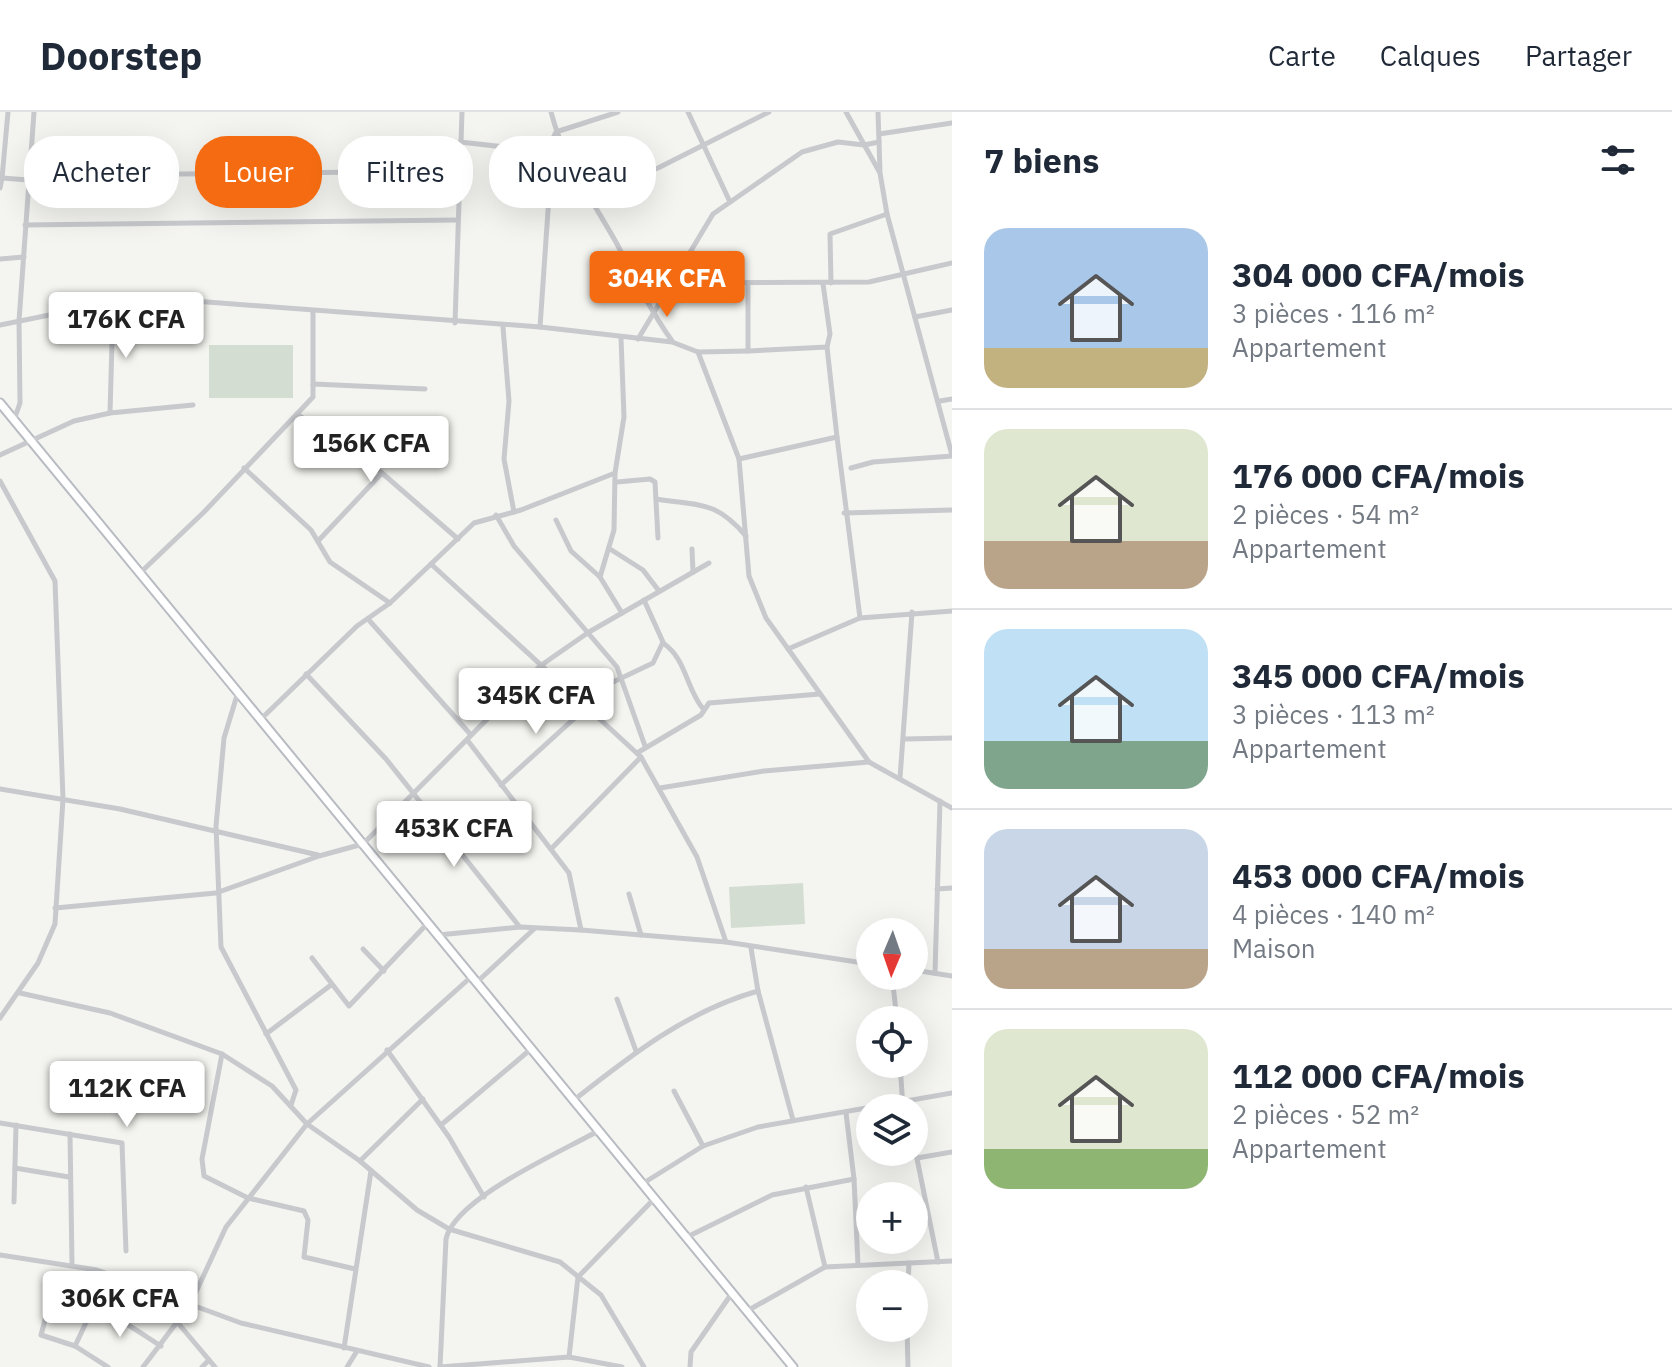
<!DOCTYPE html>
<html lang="fr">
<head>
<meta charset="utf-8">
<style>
  :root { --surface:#fff; --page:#f2f2f3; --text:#1f2937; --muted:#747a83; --line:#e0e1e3; --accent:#f46b11 }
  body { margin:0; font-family:"IBM Plex Sans",sans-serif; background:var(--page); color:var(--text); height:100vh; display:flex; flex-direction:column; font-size:30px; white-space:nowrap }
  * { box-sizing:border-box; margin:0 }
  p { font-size:26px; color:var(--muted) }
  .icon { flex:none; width:44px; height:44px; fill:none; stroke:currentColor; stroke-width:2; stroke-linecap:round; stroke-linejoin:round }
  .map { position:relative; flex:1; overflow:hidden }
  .sheet { display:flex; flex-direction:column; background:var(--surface); width:720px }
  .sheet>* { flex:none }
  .top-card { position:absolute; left:24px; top:24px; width:760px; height:72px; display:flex; gap:16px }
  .needle { width:52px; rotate:182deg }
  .buttons { position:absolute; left:856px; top:806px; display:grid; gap:16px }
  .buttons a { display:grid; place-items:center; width:72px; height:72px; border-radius:50%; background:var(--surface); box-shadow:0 8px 32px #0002; font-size:40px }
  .price { position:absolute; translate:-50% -68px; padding:0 18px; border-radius:8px; background:#fff; color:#222; font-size:26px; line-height:52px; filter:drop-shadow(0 2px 4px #0008) }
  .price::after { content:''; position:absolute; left:50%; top:48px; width:24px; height:18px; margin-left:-12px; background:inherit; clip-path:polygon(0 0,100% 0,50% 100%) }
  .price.on { background:var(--accent); color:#fff }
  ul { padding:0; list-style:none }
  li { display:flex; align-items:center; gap:24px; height:200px; padding:0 32px }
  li+li { border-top:2px solid var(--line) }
  li span { display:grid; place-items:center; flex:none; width:224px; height:160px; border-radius:24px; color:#555 }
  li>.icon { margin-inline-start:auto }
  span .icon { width:96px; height:96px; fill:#fffc; stroke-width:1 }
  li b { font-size:34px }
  h2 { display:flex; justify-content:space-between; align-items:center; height:96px; padding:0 32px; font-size:34px }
  .pill { padding:0 28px; border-radius:32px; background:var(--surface); box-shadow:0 8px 32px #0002; font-size:28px; line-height:72px }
  .pill.on { background:var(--accent); color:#fff }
  header { display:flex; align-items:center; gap:48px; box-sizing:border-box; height:112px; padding:0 40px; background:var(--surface); border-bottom:2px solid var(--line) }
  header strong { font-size:38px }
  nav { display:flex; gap:44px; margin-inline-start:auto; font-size:28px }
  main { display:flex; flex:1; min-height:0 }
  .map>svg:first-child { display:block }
  .pitch { fill:#d4ddd1 }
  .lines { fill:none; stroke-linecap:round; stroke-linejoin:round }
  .secondary-casing { stroke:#b8bcc2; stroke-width:11 }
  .minor { stroke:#c7c9cd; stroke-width:5 }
  .secondary { stroke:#fff; stroke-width:7 }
</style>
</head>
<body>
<header>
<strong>Doorstep</strong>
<nav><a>Carte</a><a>Calques</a><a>Partager</a></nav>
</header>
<main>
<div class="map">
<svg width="952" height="1255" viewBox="0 0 952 1255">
  <rect width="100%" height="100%" fill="#f4f5f0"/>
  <g class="pitch">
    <rect x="209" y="233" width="84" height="53"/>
    <path d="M803 771 805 812 731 816 729 775Z"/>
  </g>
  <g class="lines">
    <g class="secondary-casing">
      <path id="secondary" d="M0 291 793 1255"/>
    </g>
    <g class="minor">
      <path d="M551 0C563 48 593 89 617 132 634 165 650 198 672 229"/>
      <path d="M688 0 730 90"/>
      <path d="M846 0 880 61 887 102 952 343"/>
      <path d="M878 0 880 59"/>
      <path d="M879 22 952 11"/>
      <path d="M460 30 549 40"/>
      <path d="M29 58 82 63 460 59"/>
      <path d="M2 66 8 0"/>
      <path d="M0 76 2 66 28 68"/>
      <path d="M587 82 658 56 769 0"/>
      <path d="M25 113 458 108"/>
      <path d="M0 147 24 145"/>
      <path d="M669 171 869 170 952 151"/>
      <path d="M748 171V239L827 235 830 222 823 172"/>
      <path d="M831 171 830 122 887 102"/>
      <path d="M915 205 952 198"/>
      <path d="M455 211 462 0"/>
      <path d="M0 213 79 197 194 189 540 215 672 230 698 240 748 239"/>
      <path d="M503 215 509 289 504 347 514 400"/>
      <path d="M540 215 553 26 556 20 618 0"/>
      <path d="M638 227 713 102 802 40 838 30 864 33 879 30"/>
      <path d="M827 235 837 325"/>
      <path d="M698 240 739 347 749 464 766 506 869 650 952 696"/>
      <path d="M313 272 425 277"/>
      <path d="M940 289 952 287"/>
      <path d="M110 301 113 194"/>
      <path d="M297 302 382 361 458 427"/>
      <path d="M14 308 20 291 19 209 34 0"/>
      <path d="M0 343 74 309 110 301 193 293"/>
      <path d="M739 347 837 325 860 506"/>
      <path d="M244 356 311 418 330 450 390 491"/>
      <path d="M851 356 873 350 952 344"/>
      <path d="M615 361 614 418 600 465 622 501"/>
      <path d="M0 369 55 469 63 687 55 812 38 851 0 906"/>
      <path d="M617 370 650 367 655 370 658 426"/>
      <path d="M656 387C700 394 715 388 746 424"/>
      <path d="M844 401 952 398"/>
      <path d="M496 403 514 434 617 555 645 634"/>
      <path d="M556 408 571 439 600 465"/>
      <path d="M318 429 382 361"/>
      <path d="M610 437 643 458 659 479"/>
      <path d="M692 437 693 460"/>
      <path d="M431 452 641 645 697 745 726 830"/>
      <path d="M140 461 204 400 313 285V199"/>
      <path d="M368 507 471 623"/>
      <path d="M663 531C687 547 686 578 704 598"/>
      <path d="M788 537 860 506 952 499"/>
      <path d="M306 562 386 647 519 814"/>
      <path d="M238 580 224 626 216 714 221 835 296 978 291 993"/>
      <path d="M261 607 357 514 390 491 474 411 521 398 615 361 624 305 621 226"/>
      <path d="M905 627 952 626"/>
      <path d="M468 629 569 761 581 818"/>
      <path d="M637 641 701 603 709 591 820 582"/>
      <path d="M900 666 912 500"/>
      <path d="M501 673 588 594 611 571 653 551 663 530 644 488"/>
      <path d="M660 676 764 659 869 650"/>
      <path d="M0 677 120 697 318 743"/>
      <path d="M551 737 641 645"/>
      <path d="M937 777 952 776"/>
      <path d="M629 782 641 823"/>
      <path d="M55 796 216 781 319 744 363 732 540 554 589 520 709 451"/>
      <path d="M438 823 520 815 581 818 726 830 870 852"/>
      <path d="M751 836 758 879 793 1008"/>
      <path d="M363 837 384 859"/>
      <path d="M312 846 349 894 427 812"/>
      <path d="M914 858 952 864"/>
      <path d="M935 861 940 689"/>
      <path d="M892 864 897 908"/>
      <path d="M477 870 534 817"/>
      <path d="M20 881 110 901 222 942 272 974 307 1012 360 1049 417 1098 449 1117 560 1150 601 1183 644 1255"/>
      <path d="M617 887 636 939"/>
      <path d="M266 922 331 873"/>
      <path d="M387 938 449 1025 484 1085"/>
      <path d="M222 942 202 1047 204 1064 248 1086 304 1099 308 1108 304 1145 355 1157"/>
      <path d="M900 952 903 996"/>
      <path d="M674 979 703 1034"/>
      <path d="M574 988C631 943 687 899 758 879"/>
      <path d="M846 1001 854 1067 858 1153"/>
      <path d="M0 1011 122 1031 126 1139"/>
      <path d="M441 1013 531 937"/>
      <path d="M70 1022 72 1152"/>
      <path d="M914 1032 938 1150"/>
      <path d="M917 1046 952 1040"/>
      <path d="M360 1049 423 987"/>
      <path d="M15 1056 69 1065"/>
      <path d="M642 1072 703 1034 758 1015 952 981"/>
      <path d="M806 1075 825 1155"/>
      <path d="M14 1090 16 1013"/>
      <path d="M687 1125 772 1083 854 1067"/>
      <path d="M0 1143 97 1158 241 1211 429 1255"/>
      <path d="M908 1172 909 1151"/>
      <path d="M747 1199 825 1155 952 1149"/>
      <path d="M178 1211 215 1255"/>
      <path d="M907 1216 908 1255"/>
      <path d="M75 1234 109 1162"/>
      <path d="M344 1236 371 1059"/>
      <path d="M569 1245 578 1165 653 1088"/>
      <path d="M108 1255 75 1234 41 1223 49 1193C82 1176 133 1217 161 1234"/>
      <path d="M143 1255 190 1193 226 1115 307 1012 471 865"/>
      <path d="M202 1255 209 1248"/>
      <path d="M347 1255 357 1239"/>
      <path d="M440 1255 446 1127C455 1086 561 1040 598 1019"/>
      <path d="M440 1255 569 1245 622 1255"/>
      <path d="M690 1255 691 1240 732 1181"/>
    </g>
    <use href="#secondary" class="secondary"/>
  </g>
</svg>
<div class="buttons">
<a><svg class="needle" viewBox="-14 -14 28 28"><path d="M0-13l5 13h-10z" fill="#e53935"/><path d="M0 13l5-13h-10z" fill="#747a83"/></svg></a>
<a><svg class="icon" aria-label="locate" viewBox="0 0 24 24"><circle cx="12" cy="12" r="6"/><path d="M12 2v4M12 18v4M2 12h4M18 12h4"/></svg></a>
<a><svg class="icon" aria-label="layers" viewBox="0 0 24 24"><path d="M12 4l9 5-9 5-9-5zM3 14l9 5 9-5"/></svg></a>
<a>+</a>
<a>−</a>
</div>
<b class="price on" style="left:667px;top:207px">304K CFA</b>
<b class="price" style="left:126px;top:248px">176K CFA</b>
<b class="price" style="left:371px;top:372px">156K CFA</b>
<b class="price" style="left:536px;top:624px">345K CFA</b>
<b class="price" style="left:454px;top:757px">453K CFA</b>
<b class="price" style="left:127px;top:1017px">112K CFA</b>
<b class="price" style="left:120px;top:1227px">306K CFA</b>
<div class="top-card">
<a class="pill">Acheter</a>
<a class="pill on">Louer</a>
<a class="pill">Filtres</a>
<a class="pill">Nouveau</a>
</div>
</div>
<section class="sheet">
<h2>7 biens<svg class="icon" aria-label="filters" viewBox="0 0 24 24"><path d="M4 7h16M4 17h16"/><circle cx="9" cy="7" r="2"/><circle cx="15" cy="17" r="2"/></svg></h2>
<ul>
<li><span style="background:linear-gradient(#a9c7e8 75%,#c2b280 0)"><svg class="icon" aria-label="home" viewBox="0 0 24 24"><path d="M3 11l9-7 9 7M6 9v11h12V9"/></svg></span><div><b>304 000 CFA/mois</b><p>3 pièces · 116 m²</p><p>Appartement</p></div></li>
<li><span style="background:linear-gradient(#dfe7d0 70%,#b9a48a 0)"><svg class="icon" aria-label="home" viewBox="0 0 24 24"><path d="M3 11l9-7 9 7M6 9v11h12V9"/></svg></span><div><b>176 000 CFA/mois</b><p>2 pièces · 54 m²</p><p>Appartement</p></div></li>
<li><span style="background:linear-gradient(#bfe0f5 70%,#7fa58c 0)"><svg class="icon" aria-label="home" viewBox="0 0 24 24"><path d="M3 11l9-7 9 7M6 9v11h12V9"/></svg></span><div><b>345 000 CFA/mois</b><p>3 pièces · 113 m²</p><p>Appartement</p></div></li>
<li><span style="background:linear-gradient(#c9d6e8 75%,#b9a48a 0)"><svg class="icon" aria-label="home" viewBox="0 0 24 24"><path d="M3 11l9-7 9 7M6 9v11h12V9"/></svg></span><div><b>453 000 CFA/mois</b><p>4 pièces · 140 m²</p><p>Maison</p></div></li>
<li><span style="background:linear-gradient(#dfe7d0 75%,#8fb573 0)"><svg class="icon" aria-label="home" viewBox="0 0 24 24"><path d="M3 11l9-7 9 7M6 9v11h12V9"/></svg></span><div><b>112 000 CFA/mois</b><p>2 pièces · 52 m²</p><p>Appartement</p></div></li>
</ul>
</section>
</main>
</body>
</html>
